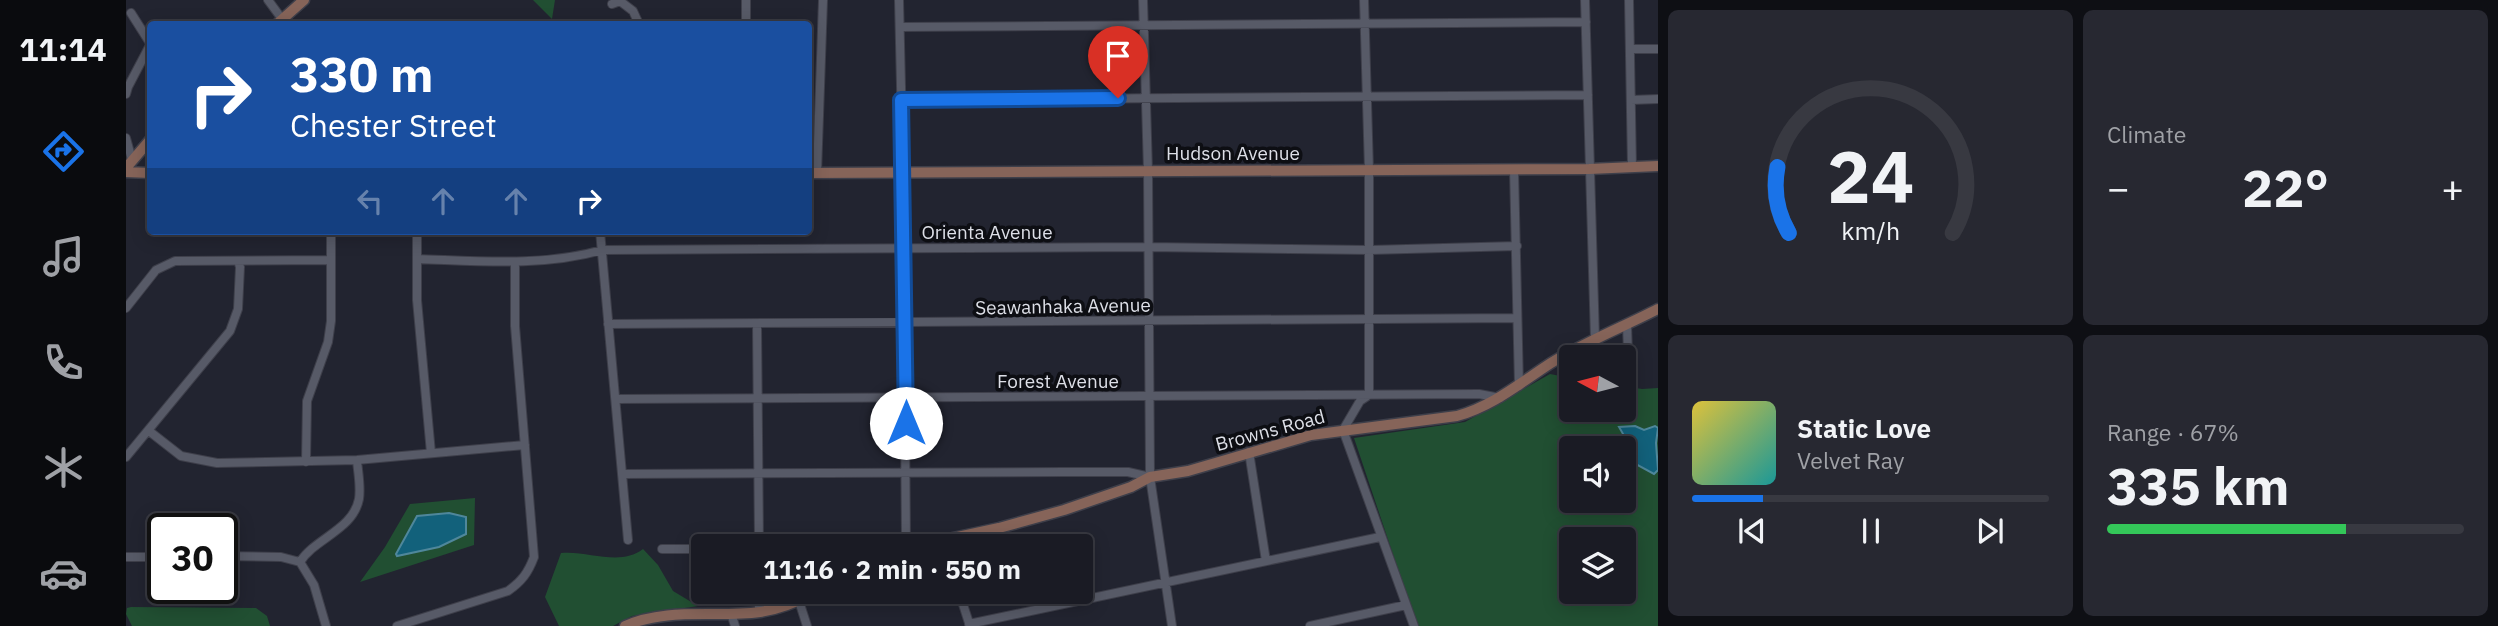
<!DOCTYPE html>
<html lang="en">
<head>
<meta charset="utf-8">
<style>
	:root { --surface:#1a1b24; --page:#272831; --text:#f1f3f6; --muted:#9fa1a6; --line:#383941; --accent:#1a73e8 }
	body { margin:0; font-family:"IBM Plex Sans",sans-serif; background:var(--page); color:var(--text); height:100vh; display:flex; flex-direction:column; font-size:26px; white-space:nowrap }
	* { box-sizing:border-box; margin:0 }
	p { font-size:23px; color:var(--muted) }
	.icon { flex:none; width:38px; height:38px; fill:none; stroke:currentColor; stroke-width:2; stroke-linecap:round; stroke-linejoin:round }
	.map { position:relative; flex:1; overflow:hidden }
	.sheet { display:flex; flex-direction:column; gap:10px; padding:10px; background:#0e0f14; width:840px }
	.sheet>* { flex:none }
	.hud { position:absolute; left:21px; top:21px; width:665px; height:214px; border-radius:7px; box-shadow:0 4px 18px #0003,0 0 0 2px var(--line); background:#1a4fa0; color:#fff; overflow:hidden }
	.needle { width:46px; rotate:277deg }
	.tools { position:absolute; left:1433px; top:345px; display:grid; gap:14px }
	.tools a { display:grid; place-items:center; width:77px; height:77px; border-radius:7px; background:var(--surface); box-shadow:0 4px 18px #0003,0 0 0 2px var(--line); font-size:35px }
	.speed { position:absolute; left:21px; top:513px; display:flex; gap:14px; font-size:35px; font-weight:700; text-align:center }
	.speed>* { display:grid; place-content:center; width:91px; height:91px; border-radius:50%; background:var(--surface); box-shadow:0 4px 18px #0003,0 0 0 2px var(--line); line-height:1 }
	.speed .limit { border:4px solid #111; border-radius:10px; background:#fff; color:#111 }
	.pin { position:absolute; display:grid; place-items:center; width:60px; height:60px; color:#fff; margin:-72px -30px; border-radius:50% 50% 50% 0; rotate:-45deg; box-shadow:0 0 7px #0007 }
	.pin .icon { rotate:45deg }
	.me { position:absolute; width:77px; margin:-38px; rotate:0deg; stroke-linejoin:round; filter:drop-shadow(0 0 5px #0008) }
	.turn { display:flex; align-items:center; gap:24px; height:147px; padding:0 28px; font-size:32px }
	.turn .icon { width:91px; height:91px; stroke-width:2.5 }
	.turn b { display:block; font-size:49px; line-height:60px }
	.lanes { display:flex; align-items:center; height:66px; padding:0 28px; background:#0003; justify-content:center; gap:35px; direction:ltr }
	.lanes .off { opacity:.35 }
	.big { font-size:52px; font-weight:800; line-height:1.1 }
	.sheet .tile { flex:1; display:flex; flex-direction:column; justify-content:center; gap:10px; min-width:0; padding:0 24px; border-radius:10px; background:var(--page) }
	.sheet .dial { align-items:center; gap:0 }
	.dial svg { height:182px; overflow:visible; fill:none; stroke:var(--line); stroke-width:7; stroke-linecap:round; text-anchor:middle }
	.dial text { fill:var(--text); stroke:none }
	.song { display:flex; align-items:center; gap:21px }
	.cover { width:84px; height:84px; border-radius:10px; background:linear-gradient(135deg,hsl(50 70% 55%),hsl(180 70% 35%)) }
	.played { height:7px; border-radius:4px; background:linear-gradient(90deg,var(--accent) 20%,var(--line) 20%) }
	.keys { display:flex; justify-content:space-around; direction:ltr }
	.heat { display:flex; justify-content:space-between; align-items:center; font-size:38px; direction:ltr }
	.charge { height:10px; border-radius:5px; background:linear-gradient(90deg,#34c759 67%,var(--line) 0) }
	.sheet .tiles { flex:1; display:grid; gap:10px; grid-template-columns:repeat(2,1fr) }
	.trip { position:absolute; left:565px; top:534px; width:402px; height:70px; border-radius:7px; background:var(--surface); box-shadow:0 4px 18px #0003,0 0 0 2px var(--line); font-weight:800; line-height:70px; text-align:center }
	main { display:flex; flex:1; min-height:0 }
	.tab-bar { display:flex; flex-direction:column; width:126px; justify-content:space-around; align-items:center; background:#0a0b0e; color:var(--muted) }
	.tab-bar .icon { width:49px; height:49px }
	.tab-bar .current { color:var(--accent) }
	.tab-bar b { font-size:32px; color:var(--text) }
	.map>svg:first-child { display:block }
	.green { fill:#214f32; fill-rule:evenodd }
	.water { fill:#12617b; stroke:#4f879b; stroke-width:2 }
	.lines { fill:none; stroke-linecap:round; stroke-linejoin:round }
	.street-casing { stroke:#3e3f4a; stroke-width:10 }
	.secondary-casing { stroke:#3e3f4a; stroke-width:13 }
	.street { stroke:#575a67; stroke-width:8 }
	.secondary { stroke:#866459; stroke-width:10 }
	.route-casing { stroke:#114b97; stroke-width:18 }
	.route { stroke:#1a73e8; stroke-width:12 }
	.labels { text-anchor:middle; dominant-baseline:central; stroke-width:7; stroke-linejoin:round; paint-order:stroke }
	.street-label { font-size:19px; fill:#dddfe7; stroke:#0d0e13 }
</style>
</head>
<body>
<main>
<nav class="tab-bar">
<b>11:14</b>
<svg class="icon current" aria-label="directions" viewBox="0 0 24 24"><path d="M12 3l9 9-9 9-9-9zM9 14v-3h6M13 9l2 2-2 2"/></svg>
<svg class="icon" aria-label="music" viewBox="0 0 24 24"><path d="M9 18V5l10-2v13"/><circle cx="6" cy="18" r="3"/><circle cx="16" cy="16" r="3"/></svg>
<svg class="icon" aria-label="phone" viewBox="0 0 24 24"><path d="M5 4h4l2 5-3 2q2 4 5 5l2-3 5 2v4C11 20 4 13 5 4z"/></svg>
<svg class="icon" aria-label="climate" viewBox="0 0 24 24"><path d="M12 3v18M4 7l16 10M4 17L20 7"/></svg>
<svg class="icon" aria-label="car" viewBox="0 0 24 24"><path d="M5 17H2v-5l4-1 3-4h7l3 4 3 1v5h-3M9 17h6M6 11h13"/><circle cx="7" cy="17" r="2"/><circle cx="17" cy="17" r="2"/></svg>
</nav>
<div class="map">
<svg width="1532" height="626" viewBox="0 0 1532 626">
	<rect width="100%" height="100%" fill="#222430"/>
	<path class="green" d="M407 0H429L426 19Z
		M1424 374 1445 378 1446 410H1498V386L1516 389 1532 388V626H1291L1228 438 1339 422ZM1446 448H1498V500H1446ZM1446 539H1498V592H1446Z
		M349 498 348 545 234 582 259 547 284 504ZM323 513 313 547 271 556 270 553 291 516Z
		M517 549 532 565 547 591 572 606 506 616 487 626H433L419 597 435 553C461 550 494 567 517 549Z
		M5 607 130 608 141 616 144 626H6L0 614 1 608Z"/>
	<path class="water" d="M1509 426 1518 430 1529 426 1532 428 1530 443 1532 470 1528 474 1504 461V446L1493 427Z
		M323 513 340 517V534L313 547 271 556 270 554 291 516Z"/>
	<g class="lines">
		<defs>
			<path id="street" d="M142 0 156 19
				M773 0 777 173 780 546
				M1017 0 1022 171 1024 477 1046 626
				M1238 0 1243 170V395L1234 401 1217 430 1288 626
				M1459 0 1469 339
				M1503 0 1506 168
				M486 4 494 1 507 11 513 24
				M5 13 24 43
				M620 24V0
				M774 27 1460 22
				M1504 49H1532
				M0 94 2 87 24 45
				M775 100 1462 95
				M1505 100 1532 99
				M0 138 6 160
				M1388 169 1393 386
				M691 173 697 0
				M291 231V300L305 453
				M474 231 502 540
				M291 259C353 261 416 267 476 250L1022 247 1244 250 1391 246
				M0 308 30 270 49 261 205 260
				M482 324 1391 318
				M631 324 633 546
				M1501 325 1502 353
				M490 399 1353 394 1374 398
				M23 431 55 456 91 463 231 460 399 445
				M1123 452 1140 561
				M0 457 104 331 112 309 114 267 112 261
				M180 462 181 401 202 342 205 321V231
				M497 474 939 472H1002L1024 477
				M536 549H578
				M96 556 155 557 174 562 188 585 200 626
				M0 557H37
				M174 562C189 538 227 530 233 499 235 486 232 473 231 460
				M633 592V612
				M833 592 844 626
				M673 601 681 626
				M605 613 609 626
				M843 624 1254 537
				M271 626 382 591C396 581 402 573 408 557L389 326V262
				M1184 626 1280 605"/>
			<path id="secondary" d="M151 24 178 0
				M0 168 24 140
				M0 172 24 173
				M682 173 1463 169 1532 166
				M790 546 873 528 938 510 1005 487 1024 477 1062 471 1185 435 1331 416C1367 406 1394 383 1425 363 1459 342 1497 327 1532 309
				M499 626C542 607 590 618 634 612 654 609 673 601 690 592"/>
		</defs>
		<use href="#street" class="street-casing"/>
		<use href="#secondary" class="secondary-casing"/>
		<use href="#street" class="street"/>
		<use href="#secondary" class="secondary"/>
	</g>
	<g class="lines">
		<defs>
			<path id="route" d="M780 423 775 100 992 98"/>
		</defs>
		<use href="#route" class="route-casing"/>
		<use href="#route" class="route"/>
	</g>
	<g class="labels">
		<g class="street-label">
			<text x="1107" y="153">Hudson Avenue</text>
			<text x="861" y="232">Orienta Avenue</text>
			<text transform="translate(937 306) rotate(-1)">Seawanhaka Avenue</text>
			<text x="932" y="381">Forest Avenue</text>
			<text transform="translate(1144 430) rotate(-15)">Browns Road</text>
		</g>
	</g>
</svg>
<div class="tools">
<a><svg class="needle" viewBox="-14 -14 28 28"><path d="M0-13l5 13h-10z" fill="#e53935"/><path d="M0 13l5-13h-10z" fill="#9fa1a6"/></svg></a>
<a><svg class="icon" aria-label="sound" viewBox="0 0 24 24"><path d="M4 9h4l5-4v14l-5-4H4zM17 9q2 3 0 6"/></svg></a>
<a><svg class="icon" aria-label="layers" viewBox="0 0 24 24"><path d="M12 4l9 5-9 5-9-5zM3 14l9 5 9-5"/></svg></a>
</div>
<div class="speed"><div class="limit">30</div></div>
<div class="pin" style="left:992px;top:98px;background:#d93025"><svg class="icon" aria-label="arrive" viewBox="0 0 24 24"><path d="M6 21V4h12l-3 4 3 4H6"/></svg></div>
<svg class="me" style="left:780px;top:423px" viewBox="-20 -20 40 40"><circle r="19" fill="#fff"/><path d="M0-13L10 11 0 6-10 11z" fill="#1a73e8"/></svg>
<div class="trip">11:16 · 2 min · 550 m</div>
<div class="hud">
<div class="turn"><svg class="icon" aria-label="right" viewBox="0 0 24 24"><path d="M7 20v-9h11M14 6l5 5-5 5"/></svg><div><b>330 m</b>Chester Street</div></div>
<div class="lanes"><svg class="icon off" aria-label="left" viewBox="0 0 24 24"><path d="M17 20v-9H6M10 6l-5 5 5 5"/></svg><svg class="icon off" aria-label="ahead" viewBox="0 0 24 24"><path d="M12 20V5M6 11l6-6 6 6"/></svg><svg class="icon off" aria-label="ahead" viewBox="0 0 24 24"><path d="M12 20V5M6 11l6-6 6 6"/></svg><svg class="icon" aria-label="right" viewBox="0 0 24 24"><path d="M7 20v-9h11M14 6l5 5-5 5"/></svg></div>
</div>
</div>
<section class="sheet">
<div class="tiles">
<div class="tile dial"><svg viewBox="0 0 100 80">
<path d="M14 69A42 42 0 1 1 86 69"/>
<path d="M14 69A42 42 0 0 1 9 40" stroke="#1a73e8"/>
<text x="50" y="56" font-size="32" font-weight="700">24</text>
<text x="50" y="72" font-size="11">km/h</text>
</svg></div>
<div class="tile"><p>Climate</p>
<div class="heat"><a>−</a><b class="big">22°</b><a>+</a></div>
</div>
<div class="tile">
<div class="song"><i class="cover"></i><div><b>Static Love</b><p>Velvet Ray</p></div></div>
<div class="played"></div>
<div class="keys"><svg class="icon" aria-label="previous" viewBox="0 0 24 24"><path d="M18 5L8 12l10 7zM5 5v14"/></svg><svg class="icon" aria-label="pause" viewBox="0 0 24 24"><path d="M8 5v14M16 5v14"/></svg><svg class="icon" aria-label="next" viewBox="0 0 24 24"><path d="M6 5l10 7-10 7zM19 5v14"/></svg></div>
</div>
<div class="tile"><p>Range · 67%</p><b class="big">335 km</b><div class="charge"></div></div>
</div>
</section>
</main>
</body>
</html>
